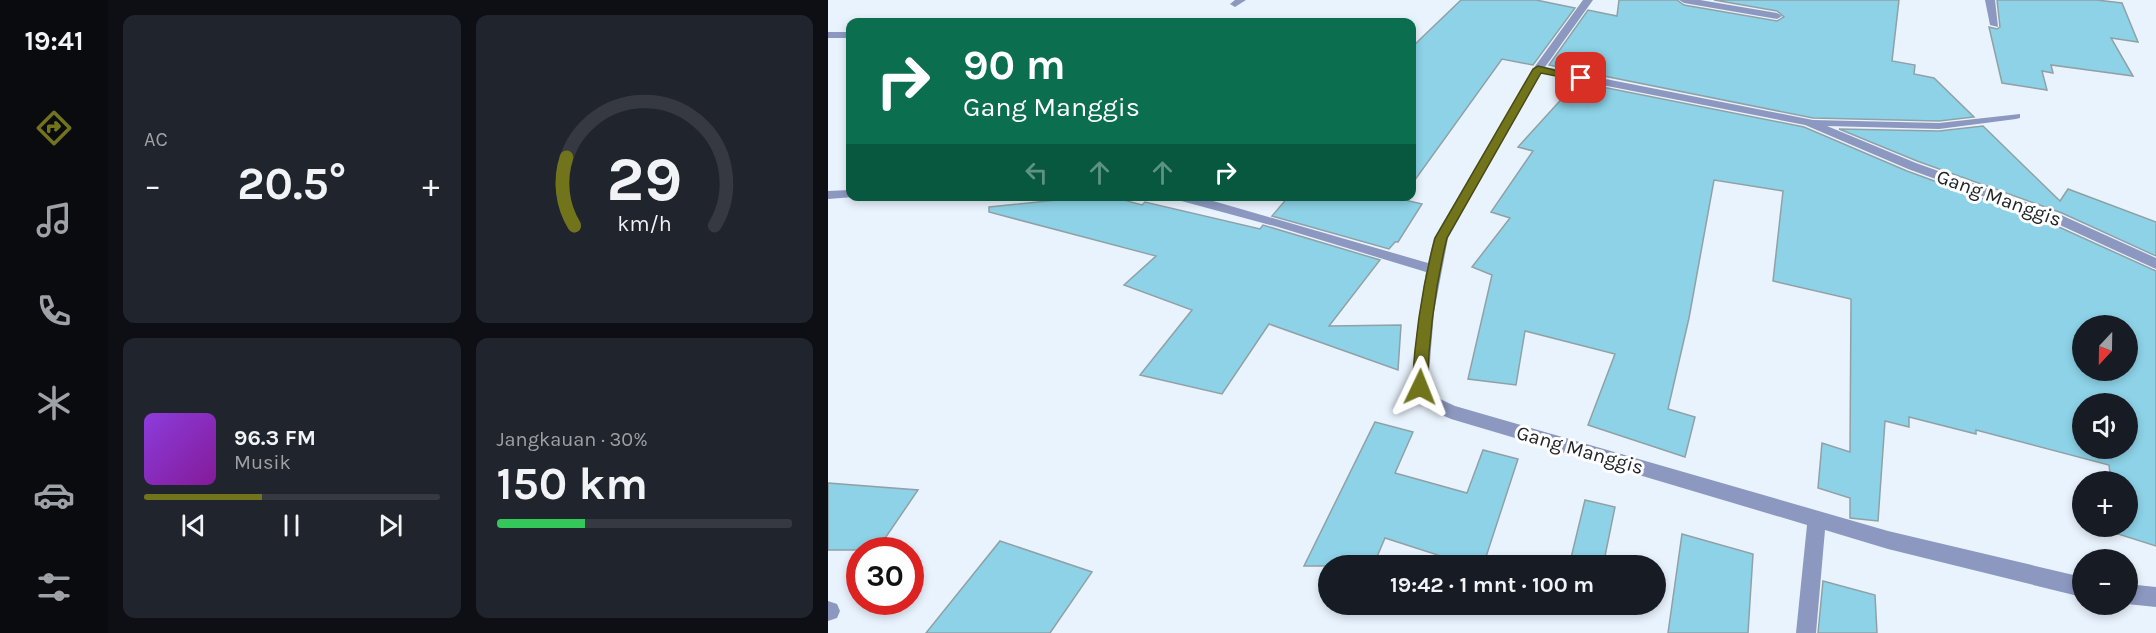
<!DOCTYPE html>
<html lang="id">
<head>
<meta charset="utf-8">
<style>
	:root { --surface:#171b24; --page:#20242c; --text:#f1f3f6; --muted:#9ea1a6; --line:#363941; --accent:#71741b }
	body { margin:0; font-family:Karla,sans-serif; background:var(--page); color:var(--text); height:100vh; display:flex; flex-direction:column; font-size:22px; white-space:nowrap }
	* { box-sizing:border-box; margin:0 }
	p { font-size:20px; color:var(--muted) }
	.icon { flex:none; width:33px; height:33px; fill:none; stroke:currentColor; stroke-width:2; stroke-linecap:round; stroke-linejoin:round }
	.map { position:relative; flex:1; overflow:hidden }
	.drawer { display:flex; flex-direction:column; gap:15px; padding:15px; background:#0d0f14; width:720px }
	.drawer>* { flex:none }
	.hud { position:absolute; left:18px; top:18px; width:570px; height:183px; border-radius:12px; box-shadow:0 3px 9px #0003; background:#0b6e4f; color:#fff; overflow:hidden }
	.needle { width:39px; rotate:202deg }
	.fabs { position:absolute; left:1244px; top:315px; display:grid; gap:12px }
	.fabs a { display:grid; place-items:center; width:66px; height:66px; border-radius:50%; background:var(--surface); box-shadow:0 3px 9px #0003; font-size:30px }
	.speed { position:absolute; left:18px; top:537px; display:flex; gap:12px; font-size:30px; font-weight:700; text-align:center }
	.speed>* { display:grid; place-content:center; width:78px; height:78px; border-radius:50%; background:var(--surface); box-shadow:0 3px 9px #0003; line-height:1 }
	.speed .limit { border:9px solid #d22; background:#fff; color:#111 }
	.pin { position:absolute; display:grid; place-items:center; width:51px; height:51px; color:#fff; margin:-26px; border-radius:12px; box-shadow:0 3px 9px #0006 }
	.me { position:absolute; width:66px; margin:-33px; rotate:2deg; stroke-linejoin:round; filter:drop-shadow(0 0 4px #0008) }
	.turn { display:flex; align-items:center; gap:21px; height:126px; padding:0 18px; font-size:27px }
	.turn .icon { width:78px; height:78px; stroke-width:2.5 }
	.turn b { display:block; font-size:42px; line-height:51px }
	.lanes { display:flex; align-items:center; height:57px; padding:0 18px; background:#0003; justify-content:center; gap:30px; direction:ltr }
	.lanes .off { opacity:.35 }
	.big { font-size:45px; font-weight:700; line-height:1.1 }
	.drawer .tile { flex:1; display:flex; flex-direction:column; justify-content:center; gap:9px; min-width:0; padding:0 21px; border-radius:12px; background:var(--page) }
	.drawer .dial { align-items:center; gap:0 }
	.dial svg { height:156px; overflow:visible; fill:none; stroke:var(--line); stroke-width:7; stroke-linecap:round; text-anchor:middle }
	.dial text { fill:var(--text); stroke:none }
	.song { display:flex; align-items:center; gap:18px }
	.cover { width:72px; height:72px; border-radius:9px; background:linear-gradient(135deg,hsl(270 70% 55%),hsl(290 70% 35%)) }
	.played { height:6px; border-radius:3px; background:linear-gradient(90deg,var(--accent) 40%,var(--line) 40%) }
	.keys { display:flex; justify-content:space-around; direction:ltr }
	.heat { display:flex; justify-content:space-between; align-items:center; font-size:33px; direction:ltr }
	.charge { height:9px; border-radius:4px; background:linear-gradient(90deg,#34c759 30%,var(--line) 0) }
	.drawer .tiles { flex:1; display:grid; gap:15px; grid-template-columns:repeat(2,1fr) }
	.trip { position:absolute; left:490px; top:555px; width:348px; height:60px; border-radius:30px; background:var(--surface); box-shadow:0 3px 9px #0003; font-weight:700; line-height:60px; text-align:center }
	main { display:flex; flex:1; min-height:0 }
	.tab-bar { display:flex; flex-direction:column; width:108px; justify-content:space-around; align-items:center; background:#090b0e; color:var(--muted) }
	.tab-bar .icon { width:42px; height:42px }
	.tab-bar .selected { color:var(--accent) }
	.tab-bar b { font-size:27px; color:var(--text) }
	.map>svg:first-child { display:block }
	.building { fill:#8dd2e7; stroke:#90a1a6; stroke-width:1.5; fill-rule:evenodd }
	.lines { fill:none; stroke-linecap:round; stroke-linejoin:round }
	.minor { fill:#8c98c0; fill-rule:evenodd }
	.route { fill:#71741b; stroke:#494b12; stroke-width:1.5 }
	.labels { text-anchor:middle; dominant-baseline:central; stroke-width:6; stroke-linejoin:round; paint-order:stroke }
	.street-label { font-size:20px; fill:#21262a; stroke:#fff }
</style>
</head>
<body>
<main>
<nav class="tab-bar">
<b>19:41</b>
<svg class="icon selected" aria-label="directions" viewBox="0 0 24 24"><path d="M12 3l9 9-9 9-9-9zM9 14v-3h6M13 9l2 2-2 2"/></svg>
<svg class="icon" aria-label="music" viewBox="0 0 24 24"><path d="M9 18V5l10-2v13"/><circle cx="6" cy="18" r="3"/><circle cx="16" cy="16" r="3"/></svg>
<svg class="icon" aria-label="phone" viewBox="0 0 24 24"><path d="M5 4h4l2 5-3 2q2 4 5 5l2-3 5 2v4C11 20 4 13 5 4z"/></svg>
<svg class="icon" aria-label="climate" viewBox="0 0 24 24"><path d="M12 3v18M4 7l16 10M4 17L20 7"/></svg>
<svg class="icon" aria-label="car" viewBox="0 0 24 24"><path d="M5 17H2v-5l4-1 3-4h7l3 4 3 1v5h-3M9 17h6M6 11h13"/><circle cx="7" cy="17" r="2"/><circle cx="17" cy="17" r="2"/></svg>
<svg class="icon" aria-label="filters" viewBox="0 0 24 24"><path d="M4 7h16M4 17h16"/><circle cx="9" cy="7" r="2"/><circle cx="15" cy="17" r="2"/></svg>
</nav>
<section class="drawer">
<div class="tiles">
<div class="tile"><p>AC</p>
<div class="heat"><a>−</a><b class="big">20.5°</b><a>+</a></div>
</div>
<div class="tile dial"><svg viewBox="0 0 100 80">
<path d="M14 69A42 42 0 1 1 86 69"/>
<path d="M14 69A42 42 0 0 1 10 34" stroke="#71741b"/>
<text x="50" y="56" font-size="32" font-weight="700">29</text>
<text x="50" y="72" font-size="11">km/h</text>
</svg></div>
<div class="tile">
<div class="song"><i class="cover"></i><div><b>96.3 FM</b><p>Musik</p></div></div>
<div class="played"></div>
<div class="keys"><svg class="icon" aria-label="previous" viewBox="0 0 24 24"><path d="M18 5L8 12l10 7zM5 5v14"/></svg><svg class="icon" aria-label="pause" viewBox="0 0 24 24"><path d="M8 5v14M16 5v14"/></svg><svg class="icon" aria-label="next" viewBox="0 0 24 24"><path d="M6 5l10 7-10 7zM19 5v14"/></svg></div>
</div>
<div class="tile"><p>Jangkauan · 30%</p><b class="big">150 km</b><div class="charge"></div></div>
</div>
</section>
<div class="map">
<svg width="1328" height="633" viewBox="0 0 1328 633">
	<rect width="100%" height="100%" fill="#e9f3fd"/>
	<path class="building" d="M633 0H708L747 8 705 65 674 59 584 184V47Z
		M791 0H849L856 5 949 21 956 17 949 11 886 0H1071L1064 61 1087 65 1086 74 1106 78 1146 117 1111 121 985 118 721 65 760 10 789 16Z
		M1169 0H1269L1294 3 1310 42 1283 38 1305 76 1223 65 1225 73 1214 71 1219 90 1174 83 1161 27 1169 29 1172 27Z
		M749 82 976 127 1079 171 1222 223 1328 271V546L1290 534 1289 526H1299V482H1283L1281 465 1148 430V434L1081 417V427L1057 421 1050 521 1022 518V498L990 488 994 443 1022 452 1023 299 945 281 955 191 886 180 861 318 840 409 867 417 857 457 760 425 787 354 697 331 688 385 640 379 664 275 644 267 682 218 663 212 705 151 690 147ZM1254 326H1299V370H1254ZM1254 404H1299V448H1254Z
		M1155 126 1232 201 1240 189 1328 222V256L1234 213 1089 161 1011 129 1111 131Z
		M268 196H281L314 205 317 202 432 229 435 225 552 260 501 326 573 325 570 370 441 324 394 394 312 375 364 310 296 285 328 256 161 212V207Z
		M461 196H560L594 204 570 242H567L561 249 444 216Z
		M547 422 585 432 567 473 639 493 655 450 690 459 655 566H618L619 558 557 538 545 566H476Z
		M0 483 90 490 49 550H0Z
		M757 500 787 507 775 566H741Z
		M854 534 925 554 920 633H840Z
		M172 541 264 572 222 633H98Z
		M995 581 1047 595 1049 633H990Z"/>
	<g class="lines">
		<path class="minor" d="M407 0H418L407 7 402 4Z
			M755 0H765L717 67 985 120 1111 123 1192 114V118L1188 119 1111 129 999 126 1088 163 1233 215 1328 258V269L1223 221 1080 169 977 125 713 73 620 238 606 312 600 385 612 399 627 406 1060 531 1254 577V597L1060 549 997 530 988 633H968L979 525 623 419 600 409 584 387 589 331 598 272 450 227 346 199 345 196H368L600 263 606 238 705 69Z
			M851 0H872L949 13 954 16 949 19 856 3Z
			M1157 0H1167L1170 27 1162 25Z
			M0 32H22V38H0Z
			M22 190V196L26 197 0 199V191Z
			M1299 584 1328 587V607L1299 604Z
			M0 601 9 604 12 611 9 618 0 621Z"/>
	</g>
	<path class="route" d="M710 66 758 78 753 81 713 73 619 238C607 287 601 337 599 387L597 391H586L584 387C587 337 594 287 607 238L705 69Z"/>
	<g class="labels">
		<g class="street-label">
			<text transform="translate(1171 198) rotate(20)">Gang Manggis</text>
			<text transform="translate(752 450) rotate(16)">Gang Manggis</text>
		</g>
	</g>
</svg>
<div class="fabs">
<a><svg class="needle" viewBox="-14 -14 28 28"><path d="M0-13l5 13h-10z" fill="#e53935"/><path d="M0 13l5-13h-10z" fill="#9ea1a6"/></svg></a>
<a><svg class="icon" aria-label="sound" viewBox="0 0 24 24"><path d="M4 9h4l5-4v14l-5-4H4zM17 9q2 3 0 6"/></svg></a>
<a>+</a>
<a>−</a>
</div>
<div class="speed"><div class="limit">30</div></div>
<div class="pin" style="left:753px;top:78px;background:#d93025"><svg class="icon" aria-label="arrive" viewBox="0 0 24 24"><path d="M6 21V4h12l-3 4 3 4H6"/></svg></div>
<svg class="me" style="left:592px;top:387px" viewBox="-20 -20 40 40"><path d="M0-17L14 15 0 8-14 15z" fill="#71741b" stroke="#fff" stroke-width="4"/></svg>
<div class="trip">19:42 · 1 mnt · 100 m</div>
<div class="hud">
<div class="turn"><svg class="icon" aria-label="right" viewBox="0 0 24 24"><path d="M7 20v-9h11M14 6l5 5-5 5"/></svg><div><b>90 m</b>Gang Manggis</div></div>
<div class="lanes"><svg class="icon off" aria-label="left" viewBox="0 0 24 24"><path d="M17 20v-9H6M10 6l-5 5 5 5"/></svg><svg class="icon off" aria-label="ahead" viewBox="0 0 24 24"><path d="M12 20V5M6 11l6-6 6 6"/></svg><svg class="icon off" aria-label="ahead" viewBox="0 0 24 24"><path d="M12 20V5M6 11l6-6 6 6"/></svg><svg class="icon" aria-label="right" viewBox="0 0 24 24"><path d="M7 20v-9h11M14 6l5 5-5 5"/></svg></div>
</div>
</div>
</main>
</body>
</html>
